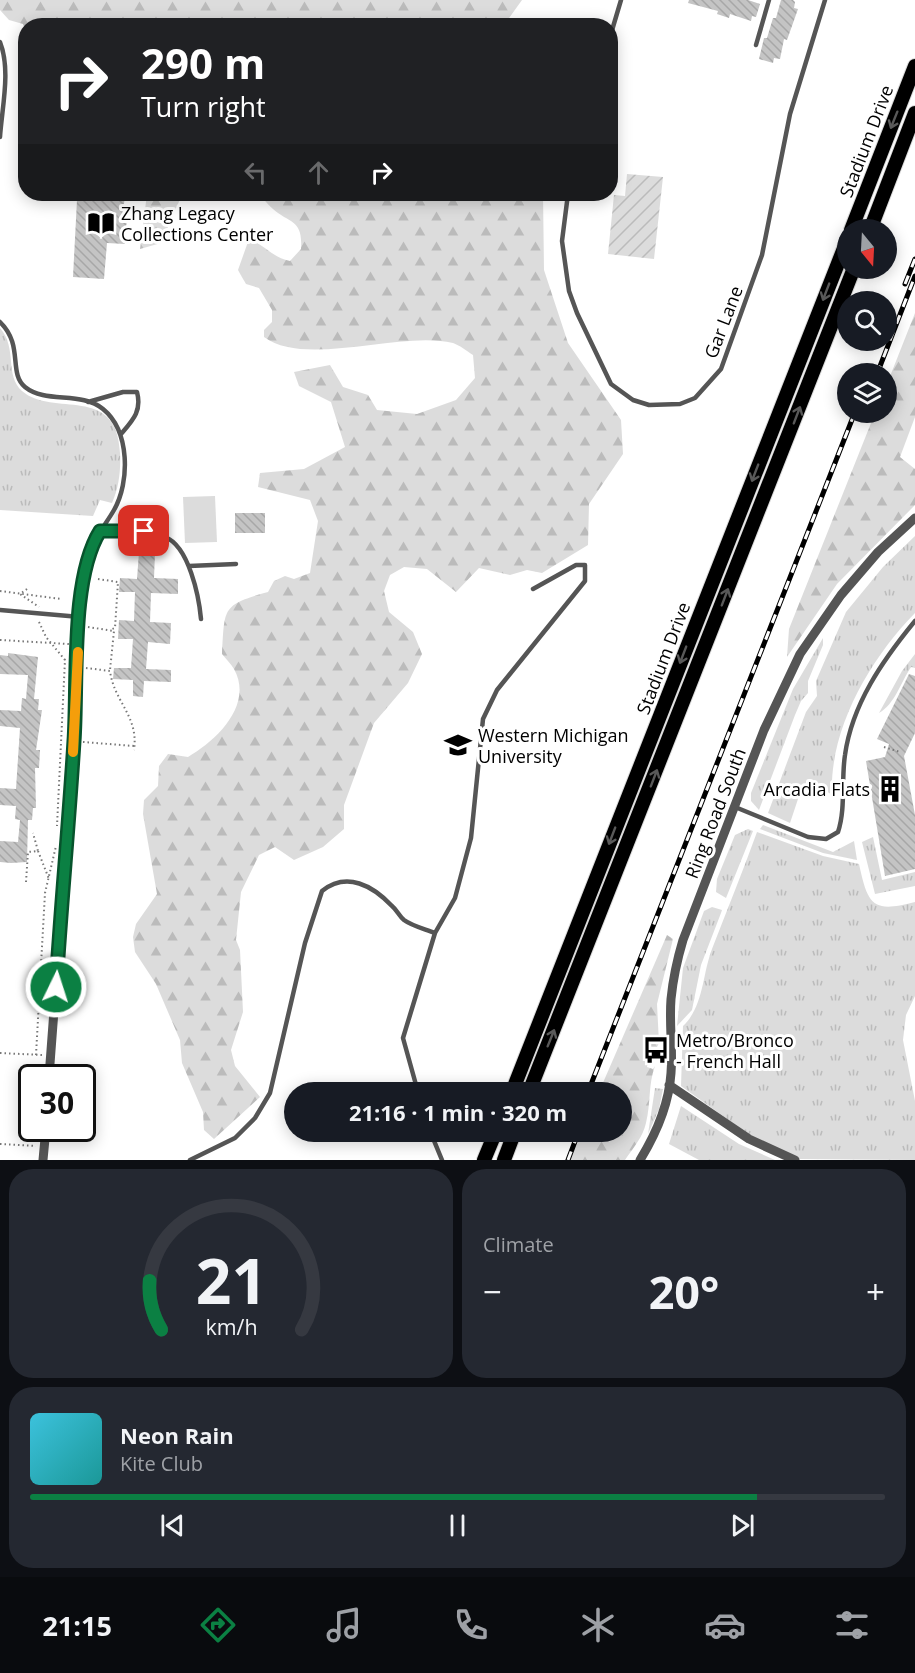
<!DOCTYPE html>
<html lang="en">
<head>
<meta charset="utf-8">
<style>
	:root { --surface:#171b24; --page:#242831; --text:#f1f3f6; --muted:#9ea1a6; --line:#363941; --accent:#0b8043 }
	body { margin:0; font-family:"Open Sans",sans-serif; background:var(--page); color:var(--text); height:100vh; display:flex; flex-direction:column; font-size:22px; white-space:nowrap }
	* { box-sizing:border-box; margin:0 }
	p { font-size:20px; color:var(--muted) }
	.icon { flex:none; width:33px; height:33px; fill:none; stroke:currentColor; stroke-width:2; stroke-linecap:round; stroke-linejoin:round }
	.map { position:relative; height:1160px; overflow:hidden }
	.side { display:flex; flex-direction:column; gap:9px; padding:9px; background:#0d0f14; flex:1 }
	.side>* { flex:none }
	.top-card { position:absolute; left:18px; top:18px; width:600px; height:183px; border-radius:24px; box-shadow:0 3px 15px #0003; background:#202124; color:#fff; overflow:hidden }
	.needle { width:39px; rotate:162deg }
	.buttons { position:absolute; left:837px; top:219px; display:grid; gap:12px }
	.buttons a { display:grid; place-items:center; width:60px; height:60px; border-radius:50%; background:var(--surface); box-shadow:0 3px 15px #0003; font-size:30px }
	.speed { position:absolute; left:18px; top:1064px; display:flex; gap:12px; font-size:30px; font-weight:700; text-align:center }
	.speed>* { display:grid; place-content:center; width:78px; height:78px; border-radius:50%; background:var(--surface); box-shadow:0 3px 15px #0003; line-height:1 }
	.speed .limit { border:3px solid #111; border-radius:9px; background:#fff; color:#111 }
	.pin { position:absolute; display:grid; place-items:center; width:51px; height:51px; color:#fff; margin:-26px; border-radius:12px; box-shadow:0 3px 9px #0006 }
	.me { position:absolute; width:66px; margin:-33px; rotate:4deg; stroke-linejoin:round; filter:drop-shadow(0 0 4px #0008) }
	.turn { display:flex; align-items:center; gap:21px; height:126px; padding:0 24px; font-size:27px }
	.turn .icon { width:78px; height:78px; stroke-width:2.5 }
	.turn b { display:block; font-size:42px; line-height:51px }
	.lanes { display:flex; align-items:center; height:57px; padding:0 24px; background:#0003; justify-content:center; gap:30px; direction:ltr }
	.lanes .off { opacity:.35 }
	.big { font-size:45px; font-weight:700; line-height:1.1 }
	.side .widget { flex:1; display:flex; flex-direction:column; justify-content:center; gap:9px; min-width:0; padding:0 21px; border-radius:24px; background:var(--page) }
	.side .dial { align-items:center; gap:0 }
	.dial svg { height:156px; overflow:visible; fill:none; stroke:var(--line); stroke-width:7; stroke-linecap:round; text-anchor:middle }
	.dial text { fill:var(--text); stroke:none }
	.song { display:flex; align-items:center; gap:18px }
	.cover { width:72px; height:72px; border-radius:9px; background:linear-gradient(135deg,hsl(190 70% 55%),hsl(180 70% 35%)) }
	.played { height:6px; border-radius:3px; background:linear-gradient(90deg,var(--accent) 85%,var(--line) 85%) }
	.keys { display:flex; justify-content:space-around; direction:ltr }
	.heat { display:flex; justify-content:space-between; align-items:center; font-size:33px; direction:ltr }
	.side .tiles { flex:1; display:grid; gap:9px; grid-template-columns:1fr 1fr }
	.widget:last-child { grid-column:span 2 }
	.trip { position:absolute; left:284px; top:1082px; width:348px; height:60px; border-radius:30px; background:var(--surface); box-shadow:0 3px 15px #0003; font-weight:700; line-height:60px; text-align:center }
	.tab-bar { display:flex; height:96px; justify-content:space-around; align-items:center; background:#090b0e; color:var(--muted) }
	.tab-bar .icon { width:42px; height:42px }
	.tab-bar .active { color:var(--accent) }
	.tab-bar b { font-size:27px; color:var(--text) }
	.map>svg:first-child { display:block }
	.grass { fill:url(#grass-tufts) }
	.forest { fill:url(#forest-firs) }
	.garden { fill:url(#garden-furrows) }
	.pitch { fill:#dcdcdc }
	.building { fill:url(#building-back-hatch) }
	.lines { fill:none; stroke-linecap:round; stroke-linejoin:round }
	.primary-casing { stroke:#dbdbdb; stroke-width:16 }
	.path { stroke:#777; stroke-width:2; stroke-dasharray:1.5 3; stroke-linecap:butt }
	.service { stroke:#555; stroke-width:4.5 }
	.minor { stroke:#555; stroke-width:9 }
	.primary { stroke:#000; stroke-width:14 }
	.rail-casing { stroke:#000; stroke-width:5 }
	.rail { stroke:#fff; stroke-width:3; stroke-dasharray:9; stroke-linecap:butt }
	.oneway { stroke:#595959 }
	.route-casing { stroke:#07532c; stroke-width:15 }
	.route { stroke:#0b8043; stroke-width:10 }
	.slow { stroke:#f59e0b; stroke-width:10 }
	.labels { text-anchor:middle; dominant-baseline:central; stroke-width:6; stroke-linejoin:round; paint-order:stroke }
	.street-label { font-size:18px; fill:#000; stroke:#fff }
	.poi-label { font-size:18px; fill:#000; stroke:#fff; text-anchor:start }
</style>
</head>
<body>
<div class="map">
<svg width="915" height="1160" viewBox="0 0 915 1160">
	<defs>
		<pattern id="grass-tufts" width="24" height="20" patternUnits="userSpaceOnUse" patternTransform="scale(1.5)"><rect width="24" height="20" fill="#dcdcdc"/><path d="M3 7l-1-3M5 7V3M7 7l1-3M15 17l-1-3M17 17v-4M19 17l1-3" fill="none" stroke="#bbb"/></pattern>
		<pattern id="forest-firs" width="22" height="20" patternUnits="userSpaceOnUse" patternTransform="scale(1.5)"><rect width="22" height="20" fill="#dcdcdc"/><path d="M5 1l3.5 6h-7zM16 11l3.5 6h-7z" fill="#bbb"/></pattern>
		<pattern id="garden-furrows" width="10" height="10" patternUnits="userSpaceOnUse" patternTransform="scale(1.5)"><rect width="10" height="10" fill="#dcdcdc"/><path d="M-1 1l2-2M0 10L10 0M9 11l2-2" fill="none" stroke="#bbb"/></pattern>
		<pattern id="building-back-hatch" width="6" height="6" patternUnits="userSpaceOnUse" patternTransform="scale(1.5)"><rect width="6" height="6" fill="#c4c4c4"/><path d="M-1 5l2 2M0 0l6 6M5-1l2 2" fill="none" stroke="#a7a7a7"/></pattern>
	</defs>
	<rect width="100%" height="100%" fill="#fff"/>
	<path class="grass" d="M0 328C18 349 4 375 22 391 53 418 117 383 120 453 121 469 119 488 112 503L100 500 93 516 0 510Z
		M915 536V613C870 659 829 729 832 795 822 788 815 783 802 787L790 823 768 813 806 712 817 696 816 681 846 612 883 567Z
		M823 638V645L808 681V693L801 701 795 715 759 810 751 801V793L793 689Z
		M915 654V668L911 667C901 682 895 704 879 713L902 671Z
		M763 825 833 852 854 841 857 860 823 853 760 829Z
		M748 829 753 831 726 898 716 892 717 879 735 835Z
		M757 832 823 856 859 864C868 906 873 913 915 902V996L906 1015 903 1040 915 1101V1160L799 1159 751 1136 681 1086 683 1026C704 1006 702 975 712 949 727 910 743 871 757 832Z
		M873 837 882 880 915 872V886L875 894 862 842Z
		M712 907 722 910 721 913 701 965 692 1010 677 1026 683 968 704 911Z
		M655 1088 663 1089 659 1109 648 1134Z
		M681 1106 739 1144 775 1160H699L669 1144Z"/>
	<path class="forest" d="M0 0H522L504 25 26 26 25 30 23 24 9 20 0 10Z
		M147 194H189L181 197 161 243 140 249Z
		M254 194H543L544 270 568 343 621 420 623 454 589 504 588 545 542 573 527 570 510 575 479 568 456 592 427 569 404 567 390 575 384 591 389 612 413 632 422 654 408 683 374 723 344 805V829L323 847 294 860 275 847 259 855 241 892 236 940 240 950 243 1012 231 1050 235 1066 260 1097 214 1139 204 1130 203 1112 182 1063 180 1040 156 984 135 952 133 937 136 924 157 894 143 814 144 800 158 786 159 766 168 754 188 757C216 741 254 705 234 669 231 664 226 659 222 654 225 608 221 605 268 592L274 581 285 576 294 579 310 573 318 521 310 500 258 487 260 473 304 469 345 447 331 402 299 386 294 372 330 365 343 387 368 395 377 410 417 414 456 400 475 378 473 355C467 351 459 345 453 343 401 330 306 368 264 337V330L272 322V310L259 288 246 284 238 270 249 239C265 245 273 258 290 261L301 249C303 219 290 224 273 209 266 203 263 196 254 194Z
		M915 313V417L900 457 915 469V505L837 584 787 657 789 629 875 413 886 412 887 384Z
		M667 935 673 939 657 1004 659 1043 657 1047H651L647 1067 653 1069 655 1066C648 1085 651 1103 646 1123 643 1137 633 1148 625 1160H570L583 1131H621V1092H599Z"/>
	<path class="garden" d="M627 174 663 177 654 259 608 254 614 195 625 196Z"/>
	<path class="pitch" d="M215 496 217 542 185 543 183 497Z"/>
	<path class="building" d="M689 0H748L760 4 756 17 752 16 751 21 730 14 729 18 717 14 718 11 688 3Z
		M781 0H793L795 2 794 8 798 9 787 40 784 39 780 59 774 58 773 63 759 59 764 38H767L773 18H776Z
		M84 194H125L124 204H128L125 244 107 243 104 279 73 277 77 200H84Z
		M235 513H265V533H235Z
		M139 552 155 553 154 578 178 579V594L151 593 150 622 171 623 170 644 148 642 146 669 171 670V682L144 681 143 697 133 696V680L113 679 114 668H131L133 639H118L119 620 134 621 135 592H119L120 578 137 579Z
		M8 653 38 657 34 699H39L38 710H42L36 750H40L39 768H35L36 808H33L32 820H28L27 862 11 863 0 862V841L18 842 20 820 15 819 16 806 0 805V788L16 789 20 728 0 726V710L21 711 22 698 26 699 28 675 0 674V655L8 656Z
		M909 674 915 676V733L904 756 915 815V869L885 876 866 761 885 757 889 744 877 739Z"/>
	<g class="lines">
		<defs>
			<path id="primary" d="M851 230 915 66
				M870 230 915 113
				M512 1092 848 238
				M529 1092 854 268
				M484 1160 496 1131
				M504 1160 515 1131"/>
		</defs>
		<use href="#primary" class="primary-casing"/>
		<path class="path" d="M98 579 118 582 115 628 112 629
			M27 589 20 594 39 607
			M0 591 61 599
			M39 622 46 637 65 660 57 826
			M88 627 114 631 110 670
			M0 640 69 644
			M86 668 110 671C114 702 139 716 134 750
			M83 742 134 746
			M884 747 900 752
			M38 851 49 879
			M26 882 28 852 38 851 33 833
			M0 1053 42 1055
			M36 1055 45 893 56 846
			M0 1144 36 1146"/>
		<path class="service" d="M610 37 621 0
			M0 42C11 70 2 107 0 137
			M756 45 769 0
			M568 194 562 241 569 291 577 313 611 384 633 400 649 405 680 404 695 398 721 369 762 255 790 114 825 0
			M0 322C24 345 8 373 25 387 46 404 81 391 103 409 130 431 130 482 114 510 106 524 96 535 91 550 82 571 81 594 80 617L0 610
			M88 402 123 392H137C142 411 133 420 121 434
			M100 531C122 531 144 529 165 537 189 546 199 597 201 619
			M189 566 236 564
			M735 807 808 837 826 839 838 832C846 808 841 780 845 755 852 704 883 660 915 621
			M418 1092 403 1038 435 933
			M430 1131 442 1160
			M190 1160 235 1138 255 1118 270 1093 305 943 322 891C347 871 373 886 392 906 397 910 399 916 404 920 412 926 425 929 435 933L455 898 471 838 483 719 497 690 585 581V565H576L533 589"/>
		<path class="minor" d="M49 1077 74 744 80 617
			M669 1085 749 1139 795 1160
			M43 1160 46 1128
			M640 1160C656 1134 669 1104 671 1073 673 1049 669 1024 671 999 673 979 677 960 683 940L764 730 800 654 841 595 878 552 915 518"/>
		<use href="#primary" class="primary"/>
		<defs>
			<path id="rail" d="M905 284 915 259
				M877 374 915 276
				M588 1092 855 412
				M568 1160 579 1131"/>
		</defs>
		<use href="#rail" class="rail-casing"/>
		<use href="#rail" class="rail"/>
	</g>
	<defs><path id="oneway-shaft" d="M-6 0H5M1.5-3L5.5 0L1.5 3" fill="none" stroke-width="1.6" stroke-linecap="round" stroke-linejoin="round" transform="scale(1.5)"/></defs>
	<g class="oneway">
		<use href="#oneway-shaft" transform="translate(894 120) rotate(112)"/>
		<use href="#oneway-shaft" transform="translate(826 292) rotate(111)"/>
		<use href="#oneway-shaft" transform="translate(797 415) rotate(-69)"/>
		<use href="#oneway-shaft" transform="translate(755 473) rotate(111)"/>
		<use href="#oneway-shaft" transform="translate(725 597) rotate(-69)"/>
		<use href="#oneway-shaft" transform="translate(683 655) rotate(111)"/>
		<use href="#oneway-shaft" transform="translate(654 778) rotate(-69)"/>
		<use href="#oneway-shaft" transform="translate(612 836) rotate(111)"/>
		<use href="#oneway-shaft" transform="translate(551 1038) rotate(-68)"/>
	</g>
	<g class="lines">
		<defs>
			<path id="route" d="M56 987C61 905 69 823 74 741 78 683 70 579 100 531H144"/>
		</defs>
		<use href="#route" class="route-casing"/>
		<use href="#route" class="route"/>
		<path class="slow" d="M73 752 78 652"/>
	</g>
	<defs>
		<symbol id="library-bare" viewBox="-9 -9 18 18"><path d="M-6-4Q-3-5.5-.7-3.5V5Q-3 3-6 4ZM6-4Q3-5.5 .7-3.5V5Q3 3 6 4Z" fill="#000" stroke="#fff" stroke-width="2.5" paint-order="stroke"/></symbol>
		<symbol id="university-bare" viewBox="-9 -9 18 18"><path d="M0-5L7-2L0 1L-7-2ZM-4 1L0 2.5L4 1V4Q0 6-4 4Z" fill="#000" stroke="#fff" stroke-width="2.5" paint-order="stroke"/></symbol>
		<symbol id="building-bare" viewBox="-9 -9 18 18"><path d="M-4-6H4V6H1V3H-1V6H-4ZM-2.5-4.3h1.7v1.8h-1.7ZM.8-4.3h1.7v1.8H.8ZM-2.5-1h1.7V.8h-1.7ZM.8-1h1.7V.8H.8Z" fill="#000" stroke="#fff" stroke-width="2.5" paint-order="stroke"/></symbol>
		<symbol id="bus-bare" viewBox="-9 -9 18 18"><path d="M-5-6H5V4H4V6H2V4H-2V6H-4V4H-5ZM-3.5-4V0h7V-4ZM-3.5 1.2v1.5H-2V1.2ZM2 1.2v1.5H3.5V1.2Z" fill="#000" stroke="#fff" stroke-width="2.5" paint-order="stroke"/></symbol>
	</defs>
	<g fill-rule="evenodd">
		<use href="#library-bare" x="82" y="204" width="38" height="38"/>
		<use href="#university-bare" x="439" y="726" width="38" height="38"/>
		<use href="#building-bare" x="871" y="770" width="38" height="38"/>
		<use href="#bus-bare" x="637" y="1031" width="38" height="38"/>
	</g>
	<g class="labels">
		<g class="street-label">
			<text transform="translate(866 141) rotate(-69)">Stadium Drive</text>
			<text transform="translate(723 322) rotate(-69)">Gar Lane</text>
			<text transform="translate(663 658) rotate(-69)">Stadium Drive</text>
			<text transform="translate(715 813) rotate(-69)">Ring Road South</text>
		</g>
		<g class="poi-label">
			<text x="121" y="213">Zhang Legacy<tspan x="121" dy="21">Collections Center</tspan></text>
			<text x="478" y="735">Western Michigan<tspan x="478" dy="21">University</tspan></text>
			<text x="870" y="789" text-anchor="end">Arcadia Flats</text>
			<text x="676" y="1040">Metro/Bronco<tspan x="676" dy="21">- French Hall</tspan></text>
		</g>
	</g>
</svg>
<div class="buttons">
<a><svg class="needle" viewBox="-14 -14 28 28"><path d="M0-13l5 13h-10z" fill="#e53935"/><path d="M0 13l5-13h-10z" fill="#9ea1a6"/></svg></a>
<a><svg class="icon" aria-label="search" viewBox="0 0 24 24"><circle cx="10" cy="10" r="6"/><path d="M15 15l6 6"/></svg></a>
<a><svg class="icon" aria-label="layers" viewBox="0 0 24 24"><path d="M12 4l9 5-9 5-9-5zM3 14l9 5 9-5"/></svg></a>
</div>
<div class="speed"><div class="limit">30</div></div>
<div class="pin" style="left:144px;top:531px;background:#d93025"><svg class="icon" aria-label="arrive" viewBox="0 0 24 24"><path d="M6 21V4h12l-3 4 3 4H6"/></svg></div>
<svg class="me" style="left:56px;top:987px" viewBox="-20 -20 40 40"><circle r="17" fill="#0b8043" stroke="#fff" stroke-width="3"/><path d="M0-11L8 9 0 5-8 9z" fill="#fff"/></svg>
<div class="trip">21:16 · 1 min · 320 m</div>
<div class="top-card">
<div class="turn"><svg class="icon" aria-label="right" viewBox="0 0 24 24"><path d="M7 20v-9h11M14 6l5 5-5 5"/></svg><div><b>290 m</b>Turn right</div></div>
<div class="lanes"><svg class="icon off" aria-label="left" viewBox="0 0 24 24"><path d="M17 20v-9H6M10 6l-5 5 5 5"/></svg><svg class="icon off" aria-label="ahead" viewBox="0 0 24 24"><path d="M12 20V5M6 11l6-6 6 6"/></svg><svg class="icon" aria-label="right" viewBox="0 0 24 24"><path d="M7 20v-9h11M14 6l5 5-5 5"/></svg></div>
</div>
</div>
<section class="side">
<div class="tiles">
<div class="widget dial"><svg viewBox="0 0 100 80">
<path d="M14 69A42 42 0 1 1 86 69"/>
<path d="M14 69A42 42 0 0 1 8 44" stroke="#0b8043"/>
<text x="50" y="56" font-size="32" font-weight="700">21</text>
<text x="50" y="72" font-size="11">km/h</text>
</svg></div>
<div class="widget"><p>Climate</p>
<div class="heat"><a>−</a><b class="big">20°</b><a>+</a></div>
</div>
<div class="widget">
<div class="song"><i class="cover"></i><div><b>Neon Rain</b><p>Kite Club</p></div></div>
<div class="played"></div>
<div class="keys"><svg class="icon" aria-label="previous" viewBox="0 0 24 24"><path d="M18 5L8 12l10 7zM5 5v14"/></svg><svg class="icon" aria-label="pause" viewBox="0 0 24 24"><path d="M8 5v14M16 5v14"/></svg><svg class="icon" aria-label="next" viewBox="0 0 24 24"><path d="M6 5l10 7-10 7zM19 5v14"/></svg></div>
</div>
</div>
</section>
<nav class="tab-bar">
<b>21:15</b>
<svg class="icon active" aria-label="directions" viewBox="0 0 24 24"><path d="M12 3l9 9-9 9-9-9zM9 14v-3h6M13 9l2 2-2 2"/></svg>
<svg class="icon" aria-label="music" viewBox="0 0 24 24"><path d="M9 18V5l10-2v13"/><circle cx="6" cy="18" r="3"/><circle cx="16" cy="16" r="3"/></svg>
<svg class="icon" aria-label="phone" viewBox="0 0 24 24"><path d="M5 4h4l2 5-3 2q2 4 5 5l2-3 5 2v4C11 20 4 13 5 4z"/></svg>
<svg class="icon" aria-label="climate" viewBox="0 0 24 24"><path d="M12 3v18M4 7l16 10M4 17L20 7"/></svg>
<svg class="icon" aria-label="car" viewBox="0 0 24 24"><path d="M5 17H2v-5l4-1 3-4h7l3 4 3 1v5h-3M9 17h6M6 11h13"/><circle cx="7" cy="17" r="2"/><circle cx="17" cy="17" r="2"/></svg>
<svg class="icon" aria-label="filters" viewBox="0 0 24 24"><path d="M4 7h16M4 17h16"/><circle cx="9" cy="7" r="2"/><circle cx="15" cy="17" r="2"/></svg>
</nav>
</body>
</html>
